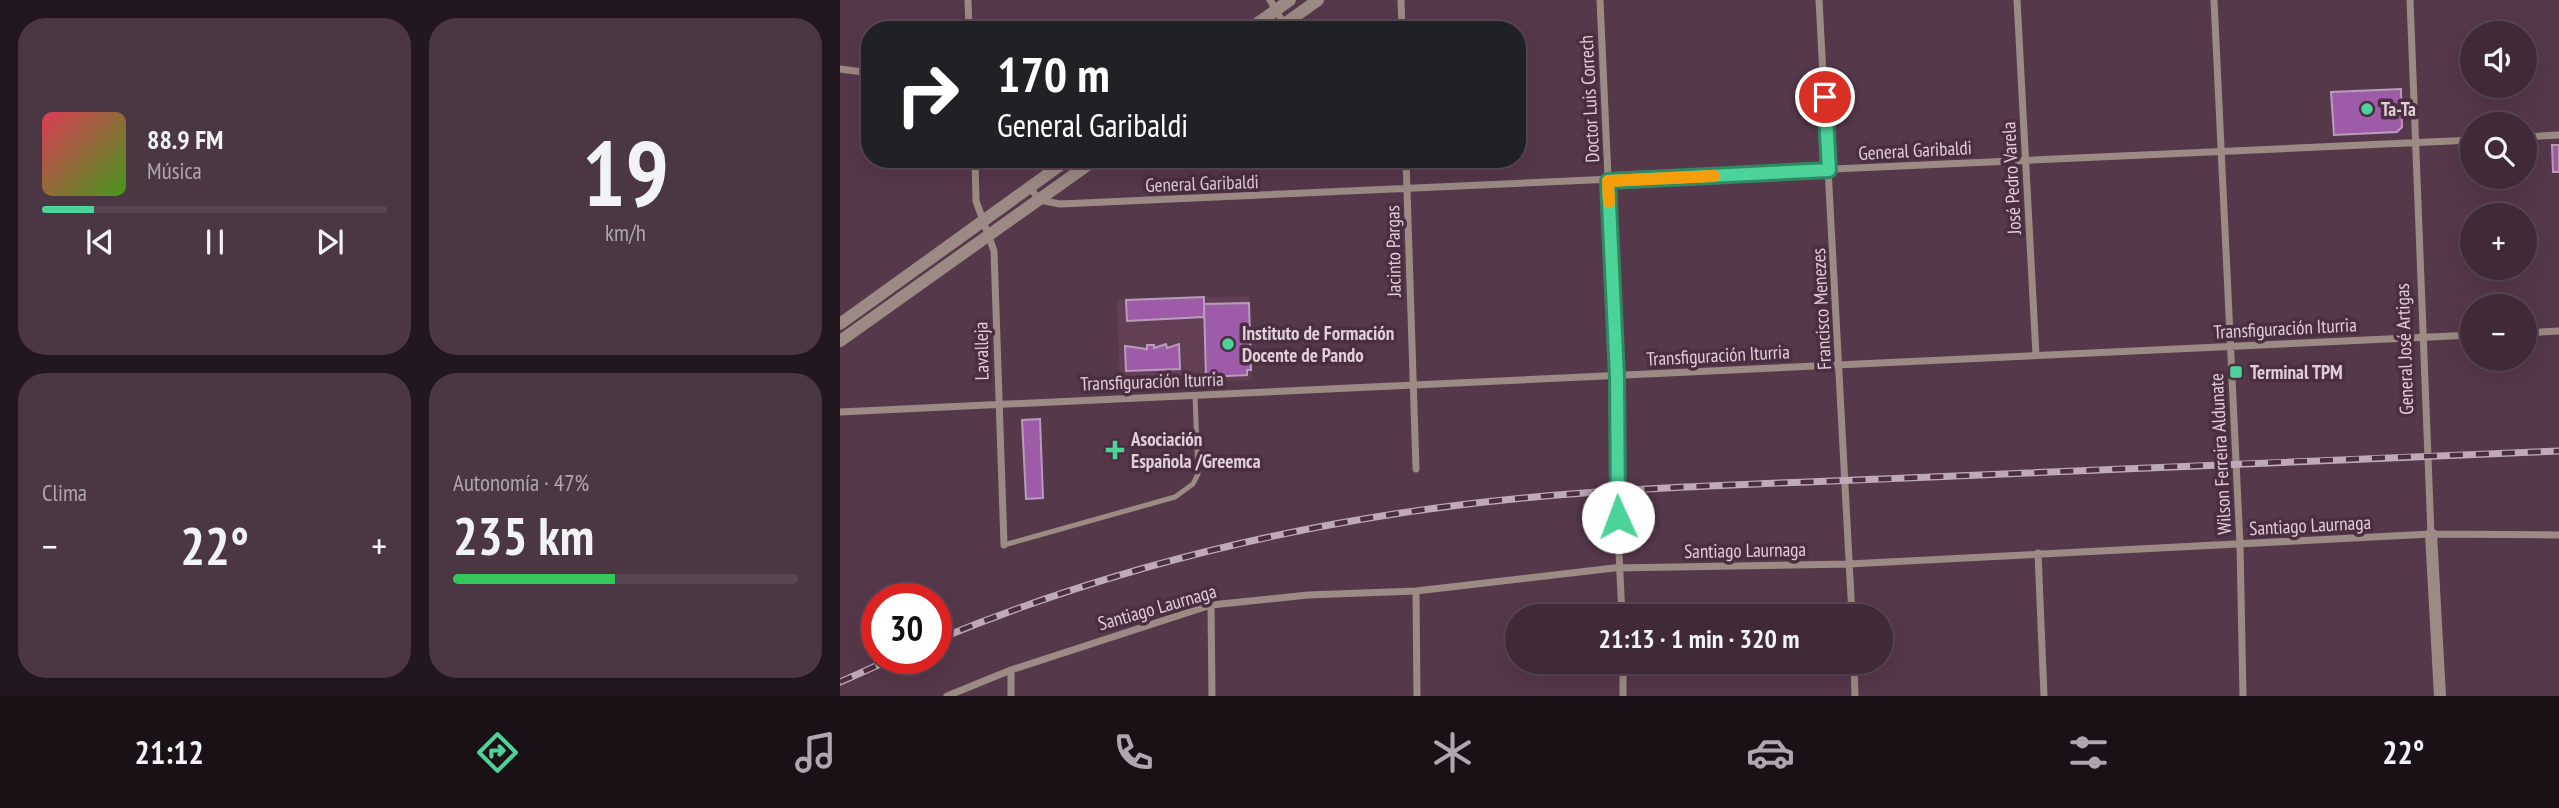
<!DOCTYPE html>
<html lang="es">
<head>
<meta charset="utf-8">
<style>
	:root { --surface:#402a38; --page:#4b3643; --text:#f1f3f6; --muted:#aea7ae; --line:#594653; --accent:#4cd39a }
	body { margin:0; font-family:"PT Sans Narrow",sans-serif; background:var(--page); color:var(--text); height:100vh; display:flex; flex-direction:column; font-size:26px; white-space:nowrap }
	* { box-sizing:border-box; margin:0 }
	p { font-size:23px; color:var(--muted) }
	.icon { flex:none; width:38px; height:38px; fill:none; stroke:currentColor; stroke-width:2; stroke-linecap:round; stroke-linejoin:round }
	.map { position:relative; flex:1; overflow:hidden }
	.panel { display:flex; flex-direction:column; gap:18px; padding:18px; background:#23171f; width:840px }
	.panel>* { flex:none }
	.hud { position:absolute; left:21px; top:21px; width:665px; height:147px; border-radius:28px; box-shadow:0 7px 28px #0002,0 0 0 2px var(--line); background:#202124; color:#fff; overflow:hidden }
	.fabs { position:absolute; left:1620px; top:21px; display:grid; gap:14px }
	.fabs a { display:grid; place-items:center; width:77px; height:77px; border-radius:50%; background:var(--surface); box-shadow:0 7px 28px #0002,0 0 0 2px var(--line); font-size:35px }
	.speed { position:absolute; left:21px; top:583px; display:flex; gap:14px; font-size:35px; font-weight:700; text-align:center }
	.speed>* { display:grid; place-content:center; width:91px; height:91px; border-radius:50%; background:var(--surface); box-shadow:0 7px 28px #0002,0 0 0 2px var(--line); line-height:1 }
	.speed .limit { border:10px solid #d22; background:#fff; color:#111 }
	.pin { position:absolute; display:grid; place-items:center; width:60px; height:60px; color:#fff; margin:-30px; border:4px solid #fff; border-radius:50%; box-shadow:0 2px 7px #0007 }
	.me { position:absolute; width:77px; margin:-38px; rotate:358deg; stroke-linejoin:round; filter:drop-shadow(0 0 5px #0008) }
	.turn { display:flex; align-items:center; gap:24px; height:147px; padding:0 21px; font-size:32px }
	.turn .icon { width:91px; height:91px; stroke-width:2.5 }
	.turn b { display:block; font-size:49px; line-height:60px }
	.big { font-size:52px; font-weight:800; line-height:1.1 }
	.panel .tile { flex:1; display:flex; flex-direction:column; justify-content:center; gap:10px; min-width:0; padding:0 24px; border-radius:28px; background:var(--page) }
	.panel .dial { align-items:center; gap:0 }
	.dial b { font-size:91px; line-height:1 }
	.song { display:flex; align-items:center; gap:21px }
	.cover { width:84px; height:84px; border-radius:10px; background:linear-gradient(135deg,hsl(350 70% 55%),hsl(100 70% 35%)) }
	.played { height:7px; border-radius:4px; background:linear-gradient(90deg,var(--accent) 15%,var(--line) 15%) }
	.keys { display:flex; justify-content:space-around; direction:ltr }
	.heat { display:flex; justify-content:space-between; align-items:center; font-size:38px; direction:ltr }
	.charge { height:10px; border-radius:5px; background:linear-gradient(90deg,#34c759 47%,var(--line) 0) }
	.panel .tiles { flex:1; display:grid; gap:18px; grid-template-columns:repeat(2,1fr) }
	.trip { position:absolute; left:665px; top:604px; width:388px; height:70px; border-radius:35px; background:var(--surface); box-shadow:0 7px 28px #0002,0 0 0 2px var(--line); font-weight:800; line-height:70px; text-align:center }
	.tab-bar { display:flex; height:112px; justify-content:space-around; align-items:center; background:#1a1116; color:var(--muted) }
	.tab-bar .icon { width:49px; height:49px }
	.tab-bar .active { color:var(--accent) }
	.tab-bar b { font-size:32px; color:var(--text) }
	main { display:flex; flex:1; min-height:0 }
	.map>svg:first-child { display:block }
	.built { fill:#633f56 }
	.building { fill:#9d5ba8; stroke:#b69dba; stroke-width:2 }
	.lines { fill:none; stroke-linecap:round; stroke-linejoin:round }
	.service { stroke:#9c8b85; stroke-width:5 }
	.minor { stroke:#9c8b85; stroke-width:7 }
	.tertiary { stroke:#9c8b85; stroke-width:12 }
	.rail-casing { stroke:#bfaab7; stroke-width:7 }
	.rail { stroke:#4b2e40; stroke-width:4.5; stroke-dasharray:13; stroke-linecap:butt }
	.route-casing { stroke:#318964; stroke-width:18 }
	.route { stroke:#4cd39a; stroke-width:12 }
	.slow { stroke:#f59e0b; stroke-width:12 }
	.poi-dot { fill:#4cd39a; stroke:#4b2e40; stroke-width:2.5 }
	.labels { text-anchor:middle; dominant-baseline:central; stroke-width:7; stroke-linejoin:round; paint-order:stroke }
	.street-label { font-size:19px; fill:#e0ced9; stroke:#4b2e40 }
	.poi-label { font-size:19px; font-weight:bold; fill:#e0ced9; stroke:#4b2e40; text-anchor:start }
</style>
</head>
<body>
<main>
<section class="panel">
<div class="tiles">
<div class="tile">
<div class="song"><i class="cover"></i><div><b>88.9 FM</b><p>Música</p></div></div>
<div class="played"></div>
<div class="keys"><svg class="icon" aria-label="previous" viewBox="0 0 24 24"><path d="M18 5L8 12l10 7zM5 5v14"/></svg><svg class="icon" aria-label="pause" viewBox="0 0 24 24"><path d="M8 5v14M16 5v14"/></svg><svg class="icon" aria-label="next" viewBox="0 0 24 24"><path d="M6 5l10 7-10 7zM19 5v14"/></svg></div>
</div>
<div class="tile dial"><b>19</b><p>km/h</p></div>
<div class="tile"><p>Clima</p>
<div class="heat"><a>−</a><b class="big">22°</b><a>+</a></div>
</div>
<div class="tile"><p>Autonomía · 47%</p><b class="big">235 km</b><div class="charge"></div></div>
</div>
</section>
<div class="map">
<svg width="1719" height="696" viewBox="0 0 1719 696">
	<rect width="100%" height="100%" fill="#56384b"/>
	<path class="built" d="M409 296 412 380 280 385 277 300Z"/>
	<path class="building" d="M1561 89 1562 127 1557 132 1494 135 1491 92Z
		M1712 145H1719V172H1713Z
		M364 297V317L287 321 286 300Z
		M409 303 411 370H407V375L366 377 364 304Z
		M326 344 327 348 339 344 340 369 286 371 285 346 307 349V345H314V348Z
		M200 419 203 498 186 499 182 420Z"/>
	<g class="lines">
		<path class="service" d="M164 545 335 497 353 484 358 474 355 395"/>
		<path class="minor" d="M128 0 129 30
			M430 0 444 24
			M561 0 562 30
			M760 0 777 377 776 491 782 616
			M979 0 1012 616
			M1177 0 1196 355
			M1374 0 1400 545 1403 696
			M1570 0 1591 534
			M0 69 30 73
			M1685 137 1719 135
			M135 159 136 201 154 251 164 545
			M566 159 576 469
			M190 187 199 200 220 204 1633 140
			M1685 333 1719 331
			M0 412 1633 335
			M1198 553 1204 696
			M576 591 577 696
			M371 605 372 696
			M783 662V696
			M1014 662 1015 696
			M107 696 171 670 371 605 468 595 576 591 774 568 1009 564 1591 534 1719 535
			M171 696V670"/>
		<path class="tertiary" d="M408 30 450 0
			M436 30 478 0
			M0 324 229 159
			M0 341 256 159
			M1591 534 1600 696"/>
		<defs>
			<path id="rail" d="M96 640C290 560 496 514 705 496 825 486 947 483 1067 478 1285 469 1502 459 1719 451
				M0 682 54 658"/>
		</defs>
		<use href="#rail" class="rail-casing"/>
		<use href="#rail" class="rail"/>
	</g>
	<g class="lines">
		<defs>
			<path id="route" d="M778 517 777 377 768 181 989 170 985 97"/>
		</defs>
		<use href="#route" class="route-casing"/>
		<use href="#route" class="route"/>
		<path class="slow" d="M769 202 768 181 874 176"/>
	</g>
	<g class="poi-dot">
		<circle cx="1527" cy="109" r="7"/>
		<circle cx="388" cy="344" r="7"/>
		<rect x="1389" y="365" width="14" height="14" rx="3.5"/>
		<path d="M271.5 439.5h7v7h7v7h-7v7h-7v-7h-7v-7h7z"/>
	</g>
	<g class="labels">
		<g class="street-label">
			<text transform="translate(749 99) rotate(-93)">Doctor Luis Correch</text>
			<text transform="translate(1075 150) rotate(-3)">General Garibaldi</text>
			<text transform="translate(1171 178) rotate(-93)">José Pedro Varela</text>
			<text transform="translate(362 183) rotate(-2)">General Garibaldi</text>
			<text transform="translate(553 251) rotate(-91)">Jacinto Pargas</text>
			<text transform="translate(981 309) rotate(-93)">Francisco Menezes</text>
			<text transform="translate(1445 328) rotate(-3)">Transfiguración Iturria</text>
			<text transform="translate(1564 349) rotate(-92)">General José Artigas</text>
			<text transform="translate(141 351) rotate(-91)">Lavalleja</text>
			<text transform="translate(878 355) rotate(-3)">Transfiguración Iturria</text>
			<text transform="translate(312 381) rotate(-2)">Transfiguración Iturria</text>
			<text transform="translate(1380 454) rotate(-93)">Wilson Ferreira Aldunate</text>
			<text transform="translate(1470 525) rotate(-3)">Santiago Laurnaga</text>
			<text transform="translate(905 550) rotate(-1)">Santiago Laurnaga</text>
			<text transform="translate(317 607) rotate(-16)">Santiago Laurnaga</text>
		</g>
		<g class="poi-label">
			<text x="1541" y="109">Ta-Ta</text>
			<text x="402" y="333">Instituto de Formación<tspan x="402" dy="22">Docente de Pando</tspan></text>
			<text x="1410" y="372">Terminal TPM</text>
			<text x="291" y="439">Asociación<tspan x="291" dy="22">Española /Greemca</tspan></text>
		</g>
	</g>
</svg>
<div class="fabs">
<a><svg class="icon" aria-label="sound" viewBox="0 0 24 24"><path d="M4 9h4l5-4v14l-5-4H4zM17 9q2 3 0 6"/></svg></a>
<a><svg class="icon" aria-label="search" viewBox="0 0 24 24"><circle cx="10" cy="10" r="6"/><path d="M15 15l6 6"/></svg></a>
<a>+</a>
<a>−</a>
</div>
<div class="speed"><div class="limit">30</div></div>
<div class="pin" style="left:985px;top:97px;background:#d93025"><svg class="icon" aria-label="arrive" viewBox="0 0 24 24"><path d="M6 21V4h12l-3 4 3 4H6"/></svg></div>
<svg class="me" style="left:778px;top:517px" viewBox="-20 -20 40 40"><circle r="19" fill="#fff"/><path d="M0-13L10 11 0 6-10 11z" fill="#4cd39a"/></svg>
<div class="trip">21:13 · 1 min · 320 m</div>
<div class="hud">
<div class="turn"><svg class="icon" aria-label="right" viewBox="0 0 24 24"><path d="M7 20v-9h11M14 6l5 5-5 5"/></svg><div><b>170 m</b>General Garibaldi</div></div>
</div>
</div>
</main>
<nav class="tab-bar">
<b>21:12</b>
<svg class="icon active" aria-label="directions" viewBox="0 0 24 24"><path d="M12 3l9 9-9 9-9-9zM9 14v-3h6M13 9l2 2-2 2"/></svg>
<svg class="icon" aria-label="music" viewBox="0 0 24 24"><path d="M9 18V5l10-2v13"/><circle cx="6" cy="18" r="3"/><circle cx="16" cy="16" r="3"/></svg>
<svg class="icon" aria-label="phone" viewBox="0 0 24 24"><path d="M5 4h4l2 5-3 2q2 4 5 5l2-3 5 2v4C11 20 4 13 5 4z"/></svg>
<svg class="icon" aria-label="climate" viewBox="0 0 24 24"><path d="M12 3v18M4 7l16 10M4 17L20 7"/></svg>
<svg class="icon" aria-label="car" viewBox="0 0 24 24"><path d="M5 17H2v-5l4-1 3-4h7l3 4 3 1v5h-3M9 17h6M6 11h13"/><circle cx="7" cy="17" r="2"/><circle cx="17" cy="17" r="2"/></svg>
<svg class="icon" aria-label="filters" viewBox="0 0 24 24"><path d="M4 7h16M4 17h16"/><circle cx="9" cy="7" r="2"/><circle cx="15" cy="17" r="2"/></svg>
<b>22°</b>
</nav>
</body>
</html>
